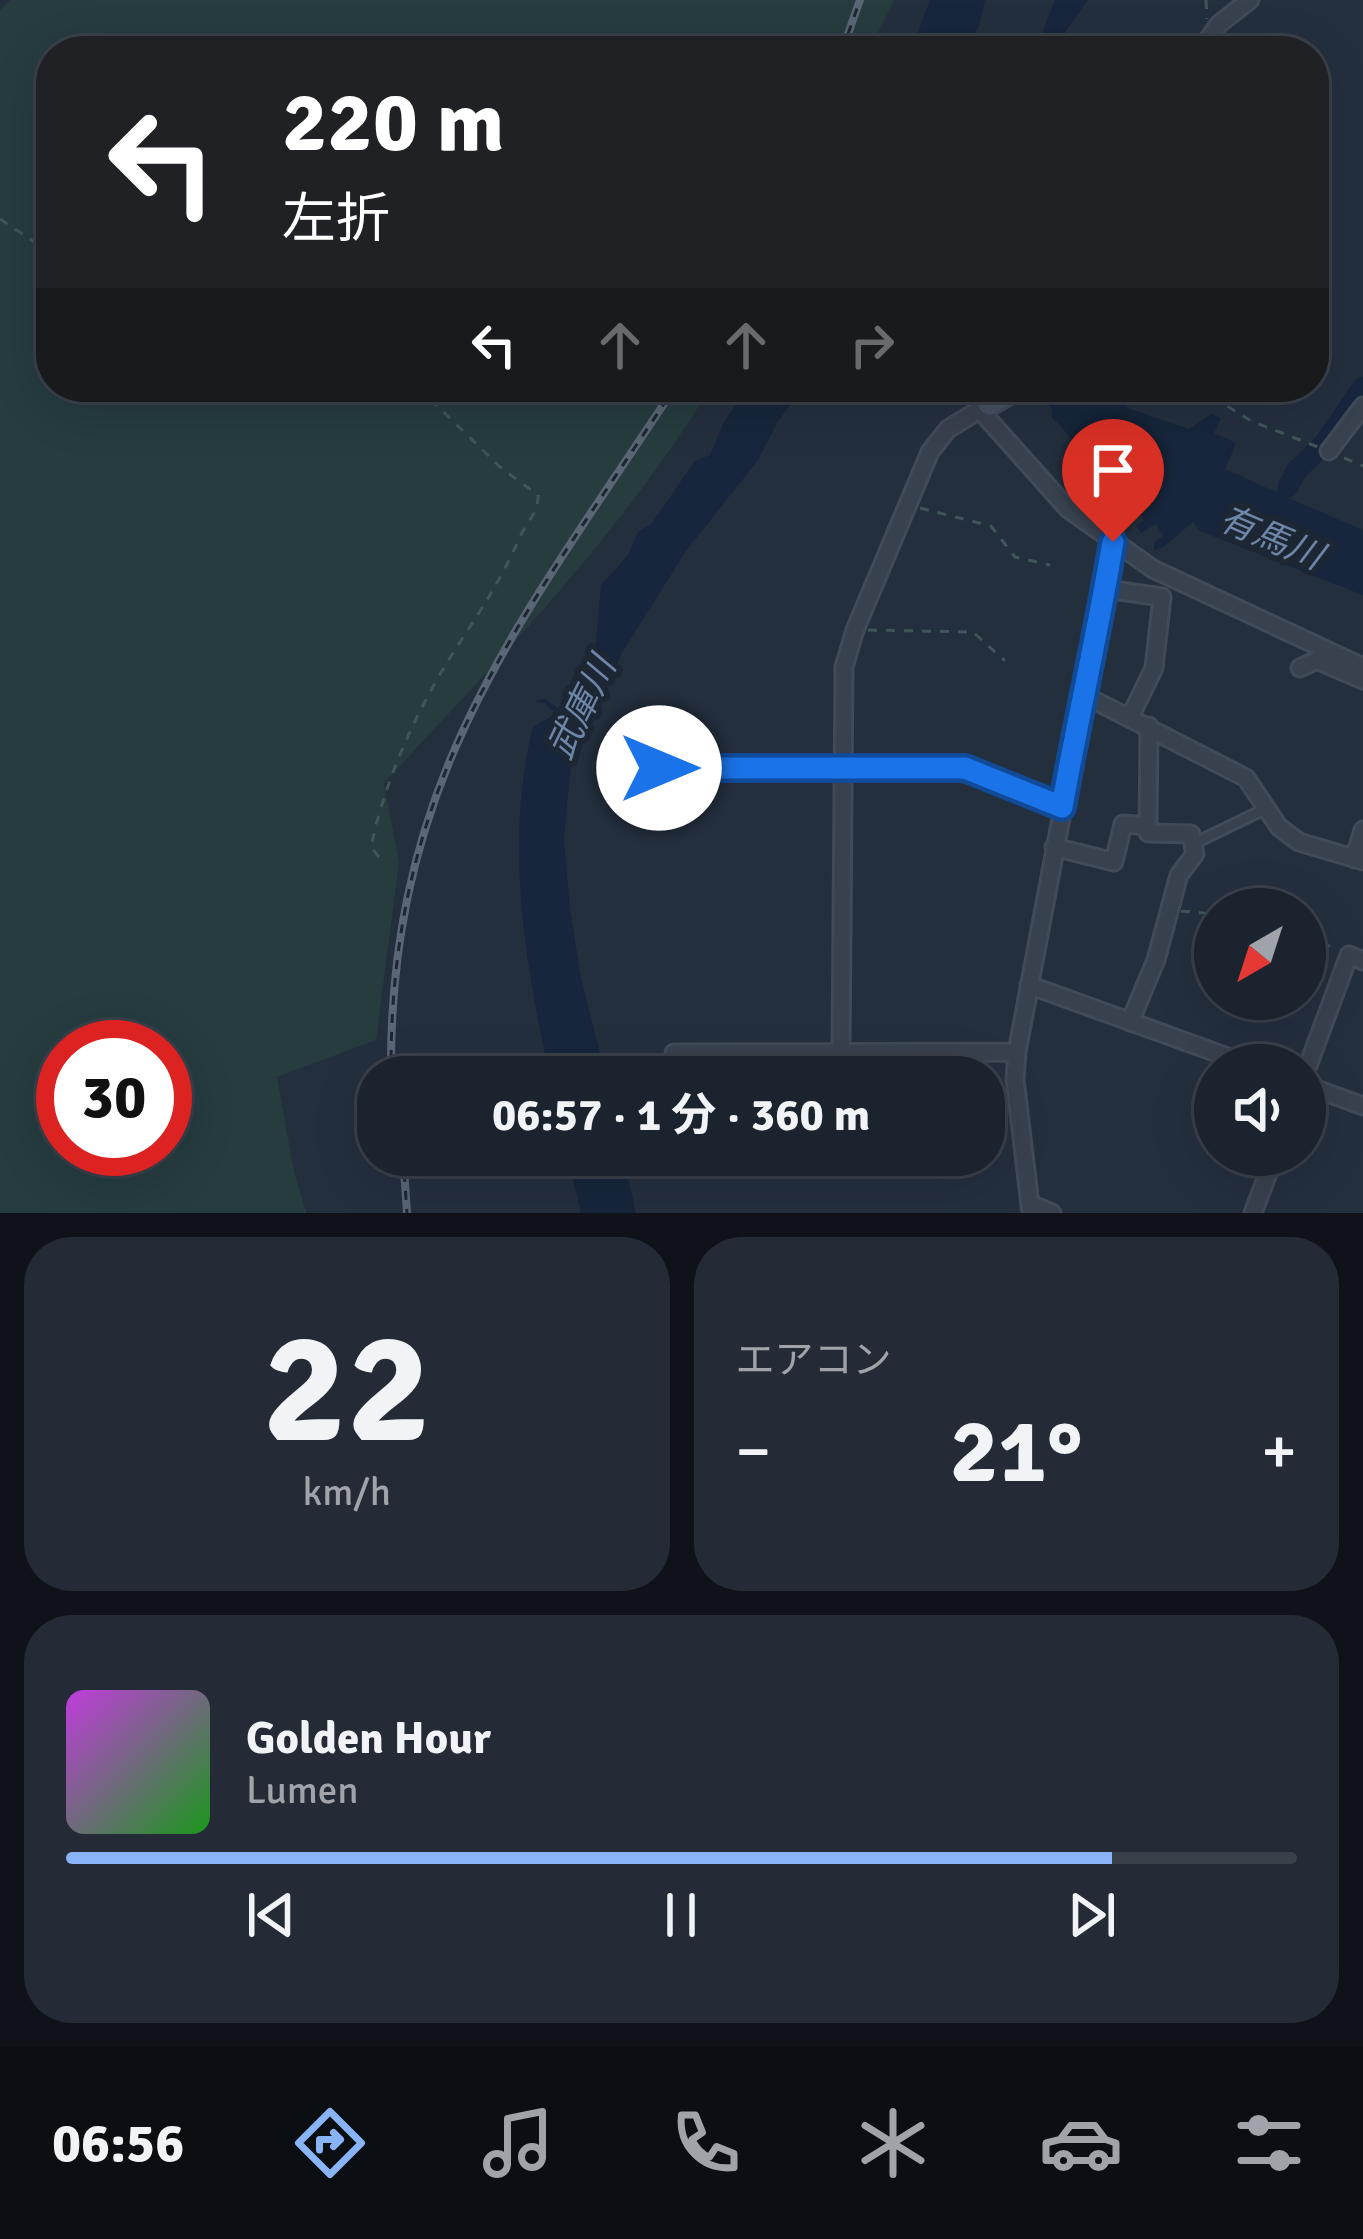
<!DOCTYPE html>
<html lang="ja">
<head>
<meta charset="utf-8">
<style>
	:root { --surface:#1b232e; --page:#242b36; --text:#f1f3f6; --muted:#a0a4aa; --line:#39404a; --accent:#8ab4f8 }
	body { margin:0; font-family:Signika,"Noto Sans JP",sans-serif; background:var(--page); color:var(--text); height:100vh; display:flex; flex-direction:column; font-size:45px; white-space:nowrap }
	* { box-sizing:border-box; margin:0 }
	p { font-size:39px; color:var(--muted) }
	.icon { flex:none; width:66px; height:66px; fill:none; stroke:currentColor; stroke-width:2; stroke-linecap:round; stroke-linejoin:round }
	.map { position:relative; height:1213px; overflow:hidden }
	.panel { display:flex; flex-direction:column; gap:24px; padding:24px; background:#0f1319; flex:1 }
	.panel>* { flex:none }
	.hud { position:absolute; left:36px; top:36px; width:1293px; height:366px; border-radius:48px; box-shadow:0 12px 48px #0002,0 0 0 3px var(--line); background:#202124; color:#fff; overflow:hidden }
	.needle { width:78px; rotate:219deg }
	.controls { position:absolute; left:1194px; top:888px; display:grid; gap:24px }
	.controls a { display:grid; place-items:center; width:132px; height:132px; border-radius:50%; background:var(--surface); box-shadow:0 12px 48px #0002,0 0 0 3px var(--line); font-size:60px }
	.speed { position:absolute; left:36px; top:1020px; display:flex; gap:24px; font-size:60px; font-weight:700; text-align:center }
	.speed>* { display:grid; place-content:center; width:156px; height:156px; border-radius:50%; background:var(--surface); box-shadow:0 12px 48px #0002,0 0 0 3px var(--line); line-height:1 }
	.speed .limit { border:18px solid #d22; background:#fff; color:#111 }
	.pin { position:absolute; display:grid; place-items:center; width:102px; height:102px; color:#fff; margin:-123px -51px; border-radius:50% 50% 50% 0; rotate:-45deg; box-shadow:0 0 12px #0007 }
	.pin .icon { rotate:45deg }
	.me { position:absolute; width:132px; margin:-66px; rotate:90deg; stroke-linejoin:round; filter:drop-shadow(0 0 9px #0008) }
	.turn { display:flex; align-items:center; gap:42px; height:252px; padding:0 48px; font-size:54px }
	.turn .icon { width:156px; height:156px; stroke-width:2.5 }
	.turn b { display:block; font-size:84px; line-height:102px }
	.lanes { display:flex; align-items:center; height:114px; padding:0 48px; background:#0003; justify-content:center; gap:60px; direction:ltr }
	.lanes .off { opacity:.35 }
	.big { font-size:90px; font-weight:700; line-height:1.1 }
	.panel .card { flex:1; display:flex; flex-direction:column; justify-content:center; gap:18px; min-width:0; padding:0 42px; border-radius:48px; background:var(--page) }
	.panel .dial { align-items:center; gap:0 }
	.dial b { font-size:156px; line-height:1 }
	.song { display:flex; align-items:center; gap:36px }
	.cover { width:144px; height:144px; border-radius:18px; background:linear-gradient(135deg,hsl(290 70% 55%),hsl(120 70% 35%)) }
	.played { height:12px; border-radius:6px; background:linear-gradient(90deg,var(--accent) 85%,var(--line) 85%) }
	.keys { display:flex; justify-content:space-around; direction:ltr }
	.heat { display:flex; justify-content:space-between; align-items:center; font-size:66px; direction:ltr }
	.panel .tiles { flex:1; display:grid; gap:24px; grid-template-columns:1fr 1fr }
	.card:last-child { grid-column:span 2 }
	.trip { position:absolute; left:357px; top:1056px; width:648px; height:120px; border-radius:48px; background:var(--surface); box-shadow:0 12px 48px #0002,0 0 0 3px var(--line); font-weight:700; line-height:120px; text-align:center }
	.menu { display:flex; height:192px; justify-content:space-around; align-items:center; background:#0b0e12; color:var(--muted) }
	.menu .icon { width:84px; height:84px }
	.menu .selected { color:var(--accent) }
	.menu b { font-size:54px; color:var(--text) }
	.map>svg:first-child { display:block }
	.green { fill:#263c3f; fill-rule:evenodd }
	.water { fill:#17263c }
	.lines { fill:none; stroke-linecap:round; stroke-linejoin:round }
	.river { stroke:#17263c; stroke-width:21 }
	.lane-casing { stroke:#414a57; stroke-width:14 }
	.street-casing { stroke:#414a57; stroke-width:21 }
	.secondary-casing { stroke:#414a57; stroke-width:27 }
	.path { stroke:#3f5557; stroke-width:3; stroke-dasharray:9 9; stroke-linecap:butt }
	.lane { stroke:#38414e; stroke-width:8 }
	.street { stroke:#38414e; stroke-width:15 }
	.secondary { stroke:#465061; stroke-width:21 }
	.rail-casing { stroke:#5a6575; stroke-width:8 }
	.rail { stroke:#1d2633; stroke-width:3; stroke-dasharray:9; stroke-linecap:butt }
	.route-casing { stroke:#114b97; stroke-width:30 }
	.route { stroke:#1a73e8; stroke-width:21 }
	.labels { text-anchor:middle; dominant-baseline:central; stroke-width:12; stroke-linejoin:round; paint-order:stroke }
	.water-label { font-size:36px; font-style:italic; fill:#6d86a8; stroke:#1d2633 }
</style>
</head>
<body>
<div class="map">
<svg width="1363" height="1213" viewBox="0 0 1363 1213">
	<rect width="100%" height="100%" fill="#242f3e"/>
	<path class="green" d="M10 0H894L869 51H51V387H711C621 534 501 657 384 783L399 862 376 1040 277 1077 293 1167 306 1213H0V10ZM63 1047H165V1149H63Z"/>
	<path class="water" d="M930 0H985L979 26 965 51H911Z
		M1055 0H1088L1066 31 1064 44 1070 51H1035Z
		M747 387H803L777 423 758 460 686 551 623 651 602 697 573 744 564 838 570 909 581 978 606 1077H550C525 962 504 843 533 727L556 714 545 703 533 701 545 699 565 713 563 704 587 690 588 667 595 652 601 585 628 555 638 532 651 524 695 461 710 455 724 422Z
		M1028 387H1101L1130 409 1189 429 1211 414 1221 418 1214 433 1236 443 1225 470C1246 476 1262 489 1281 492L1290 483 1295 467 1305 464 1286 497 1363 530V595L1200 531 1193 522 1162 548 1154 550V542L1163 536 1156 524 1141 533 1136 526 1144 521 1136 505 1151 506C1140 486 1114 458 1091 461 1074 448 1069 431 1052 418V409Z
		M567 1155H623L636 1213H581Z"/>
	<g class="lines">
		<path class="river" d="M1288 487 1296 471 1324 444 1363 387"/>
		<defs>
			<path id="lane" d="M1195 843 1265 809"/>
			<path id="street" d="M1200 51 1219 24 1250 0
				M979 409 1068 509 1153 569 1363 667
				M1329 451 1363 406
				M1105 589 1162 597 1154 668 1130 717
				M1300 668 1317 660 1363 680
				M1082 694 1246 778 1279 827 1299 842 1363 861
				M660 768H965L1062 807
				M1054 847 1114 862 1123 824 1148 826
				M1354 859 1363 830
				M1029 985 1250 1065
				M1130 1022 1156 960 1179 875 1195 854 1191 834 1148 833 1149 726
				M674 1053 1017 1052
				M841 1053 844 667 855 630 930 452 948 429 989 404
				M1305 1074 1349 955 1363 961
				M1305 1085 1363 1106
				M1030 1204 1052 1213
				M1031 1213 1015 1079 1017 1052 1113 542
				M1253 1213 1275 1155"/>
			<path id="secondary" d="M989 404 1019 387"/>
		</defs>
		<use href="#lane" class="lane-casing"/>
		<use href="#street" class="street-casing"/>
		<use href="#secondary" class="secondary-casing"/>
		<path class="path" d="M1206 0 1207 19
			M1171 51 1195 37
			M0 219 51 253
			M1197 387 1251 421 1318 447
			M1344 458 1363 466
			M920 508 991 526 1015 557 1050 565
			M868 630 973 632 1005 661
			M379 857 371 847C386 775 420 703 460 642 485 604 501 579 520 537 526 523 539 512 538 495L501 468 418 387
			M1181 911 1215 914
			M1305 936 1336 949"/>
		<use href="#lane" class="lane"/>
		<use href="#street" class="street"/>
		<use href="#secondary" class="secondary"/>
		<defs>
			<path id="rail" d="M842 51 860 0
				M391 1077C388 777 520 623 675 387
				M403 1155 407 1213"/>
		</defs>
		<use href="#rail" class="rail-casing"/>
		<use href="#rail" class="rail"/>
	</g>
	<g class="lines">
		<defs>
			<path id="route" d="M659 768H965L1062 807C1078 718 1098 631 1113 542"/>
		</defs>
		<use href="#route" class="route-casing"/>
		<use href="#route" class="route"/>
	</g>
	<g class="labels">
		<g class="water-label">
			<text transform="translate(1271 538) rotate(23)">有馬川</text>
			<text transform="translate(582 708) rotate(-64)">武庫川</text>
		</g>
	</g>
</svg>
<div class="controls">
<a><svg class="needle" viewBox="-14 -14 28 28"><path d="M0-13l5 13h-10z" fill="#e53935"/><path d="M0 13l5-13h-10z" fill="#a0a4aa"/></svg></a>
<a><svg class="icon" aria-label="sound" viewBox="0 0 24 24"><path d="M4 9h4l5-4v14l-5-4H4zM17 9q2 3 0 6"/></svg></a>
</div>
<div class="speed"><div class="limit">30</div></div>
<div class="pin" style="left:1113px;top:542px;background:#d93025"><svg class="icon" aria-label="arrive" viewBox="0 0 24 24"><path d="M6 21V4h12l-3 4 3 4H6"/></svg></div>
<svg class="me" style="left:659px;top:768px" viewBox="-20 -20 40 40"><circle r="19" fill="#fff"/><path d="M0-13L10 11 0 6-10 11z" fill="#1a73e8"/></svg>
<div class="trip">06:57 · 1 分 · 360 m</div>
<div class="hud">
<div class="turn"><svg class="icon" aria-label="left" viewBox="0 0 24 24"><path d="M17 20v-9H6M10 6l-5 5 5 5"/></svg><div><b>220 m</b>左折</div></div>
<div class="lanes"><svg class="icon" aria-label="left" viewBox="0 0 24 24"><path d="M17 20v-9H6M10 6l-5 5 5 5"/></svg><svg class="icon off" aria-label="ahead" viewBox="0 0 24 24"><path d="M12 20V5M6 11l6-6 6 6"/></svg><svg class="icon off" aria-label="ahead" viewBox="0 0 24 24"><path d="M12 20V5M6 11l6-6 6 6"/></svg><svg class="icon off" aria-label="right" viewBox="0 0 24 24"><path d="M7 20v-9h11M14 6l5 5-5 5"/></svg></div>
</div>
</div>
<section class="panel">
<div class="tiles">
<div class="card dial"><b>22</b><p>km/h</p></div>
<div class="card"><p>エアコン</p>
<div class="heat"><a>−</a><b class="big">21°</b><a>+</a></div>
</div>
<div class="card">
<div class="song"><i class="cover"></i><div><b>Golden Hour</b><p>Lumen</p></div></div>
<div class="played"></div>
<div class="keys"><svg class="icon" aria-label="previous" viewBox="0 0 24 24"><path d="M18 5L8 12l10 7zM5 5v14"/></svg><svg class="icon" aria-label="pause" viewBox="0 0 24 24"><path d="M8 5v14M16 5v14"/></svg><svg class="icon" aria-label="next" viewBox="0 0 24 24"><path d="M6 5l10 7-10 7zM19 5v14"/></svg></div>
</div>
</div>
</section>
<nav class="menu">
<b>06:56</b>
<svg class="icon selected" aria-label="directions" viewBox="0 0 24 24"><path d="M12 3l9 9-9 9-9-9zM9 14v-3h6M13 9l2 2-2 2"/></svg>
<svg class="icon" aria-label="music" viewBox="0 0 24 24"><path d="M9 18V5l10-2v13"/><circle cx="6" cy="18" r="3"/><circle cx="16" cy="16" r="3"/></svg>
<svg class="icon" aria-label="phone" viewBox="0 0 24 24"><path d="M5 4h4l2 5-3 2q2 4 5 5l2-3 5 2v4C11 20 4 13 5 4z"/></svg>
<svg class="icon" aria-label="climate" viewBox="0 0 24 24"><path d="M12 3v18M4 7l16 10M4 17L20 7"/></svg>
<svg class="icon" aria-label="car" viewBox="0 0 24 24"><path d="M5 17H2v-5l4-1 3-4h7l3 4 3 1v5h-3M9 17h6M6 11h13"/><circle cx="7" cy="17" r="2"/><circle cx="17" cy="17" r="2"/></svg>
<svg class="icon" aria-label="filters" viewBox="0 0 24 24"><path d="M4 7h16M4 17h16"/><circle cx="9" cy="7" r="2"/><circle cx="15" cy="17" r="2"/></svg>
</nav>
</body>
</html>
